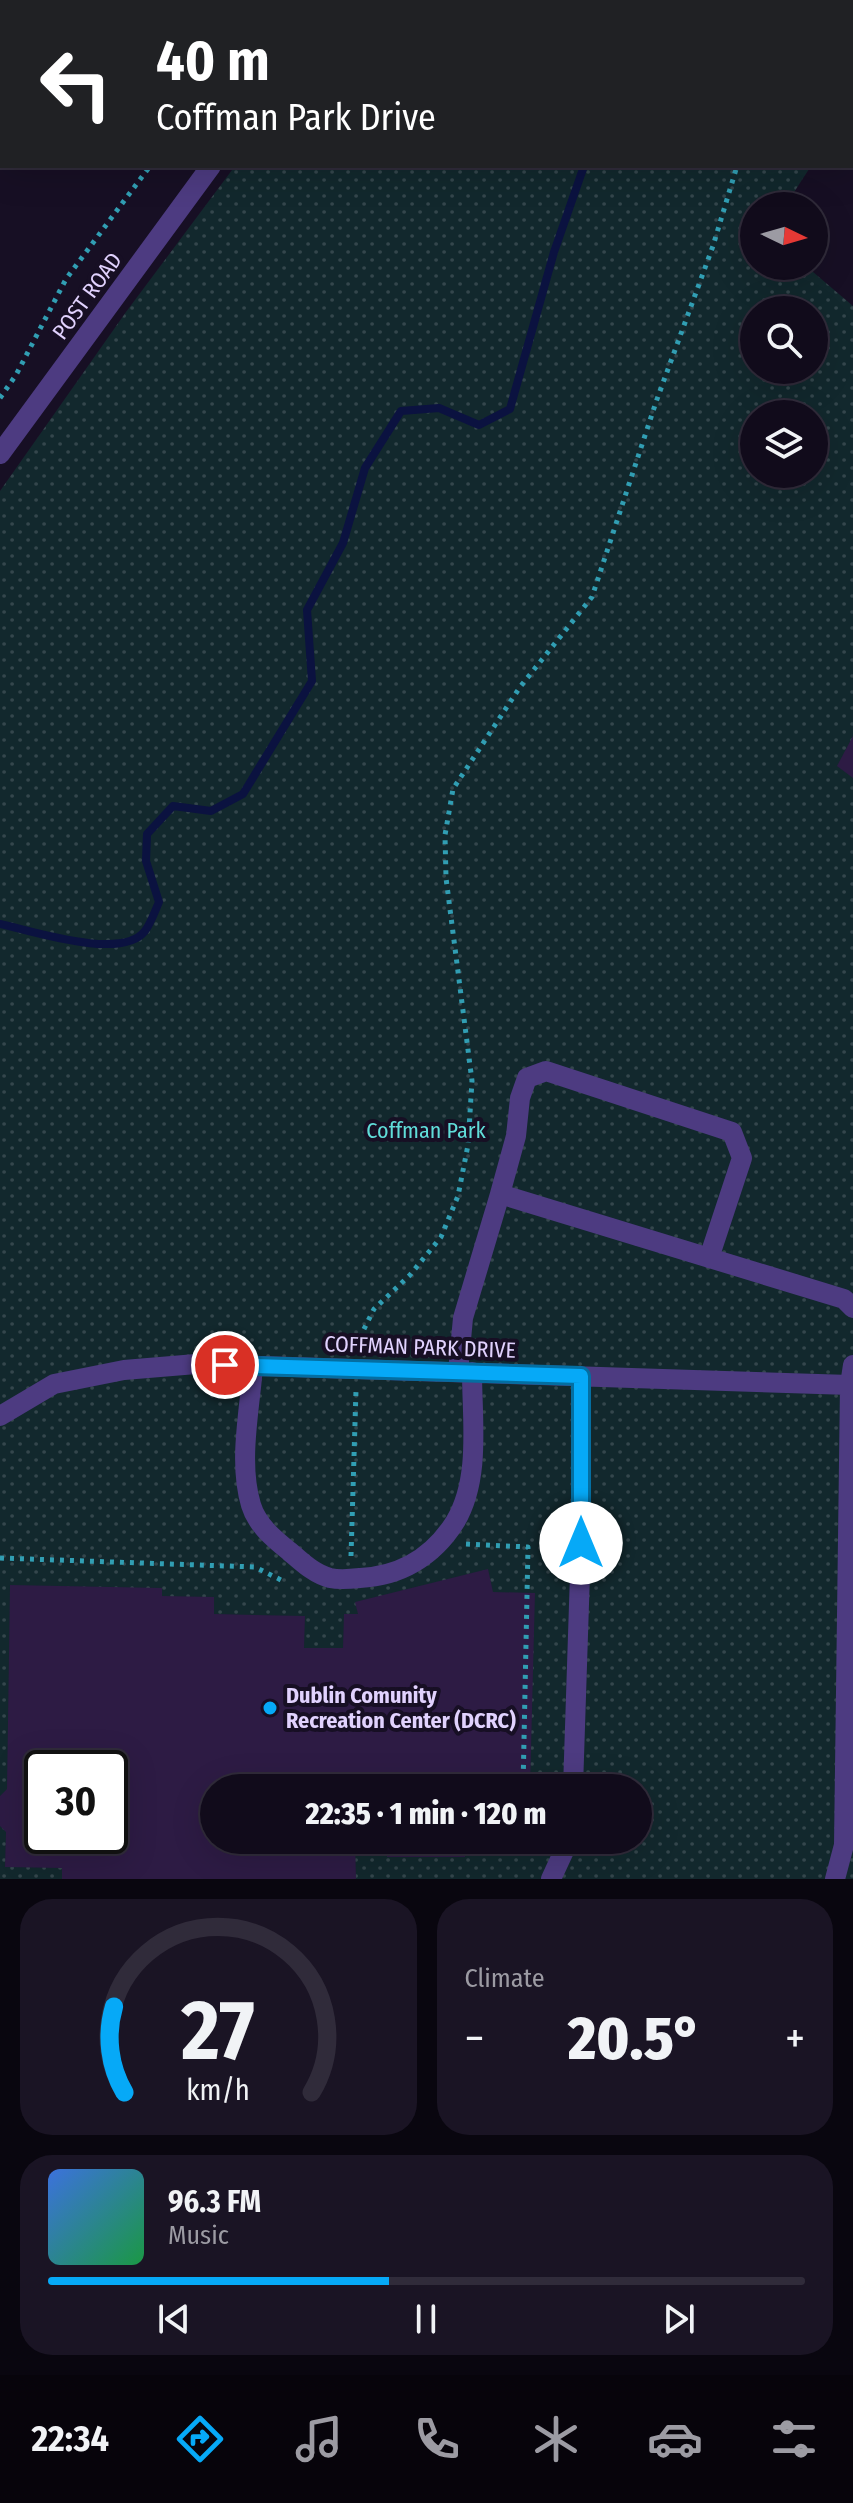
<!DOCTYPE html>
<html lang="en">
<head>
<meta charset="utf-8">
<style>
	:root { --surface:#110b1b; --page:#1a1424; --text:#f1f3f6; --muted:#9c9ba3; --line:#302b3a; --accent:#06a9f7 }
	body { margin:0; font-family:"Fira Sans Condensed",sans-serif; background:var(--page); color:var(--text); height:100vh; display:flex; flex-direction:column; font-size:30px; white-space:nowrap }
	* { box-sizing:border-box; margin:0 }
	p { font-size:26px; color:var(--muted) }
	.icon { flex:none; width:44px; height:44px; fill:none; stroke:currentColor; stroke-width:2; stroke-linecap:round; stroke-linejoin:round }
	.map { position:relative; height:1879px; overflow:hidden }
	.side { display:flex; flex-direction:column; gap:20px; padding:20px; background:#09060f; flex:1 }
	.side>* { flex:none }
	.hud { position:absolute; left:0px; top:0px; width:854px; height:168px; box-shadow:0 8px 32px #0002,0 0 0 2px var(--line); background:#202124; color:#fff; overflow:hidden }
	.needle { width:52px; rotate:95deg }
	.tools { position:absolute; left:740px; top:192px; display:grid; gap:16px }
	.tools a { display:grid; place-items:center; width:88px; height:88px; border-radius:50%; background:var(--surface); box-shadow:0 8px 32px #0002,0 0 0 2px var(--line); font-size:40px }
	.speed { position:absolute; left:24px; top:1750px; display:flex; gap:16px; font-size:40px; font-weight:700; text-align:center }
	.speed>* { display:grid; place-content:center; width:104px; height:104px; border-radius:50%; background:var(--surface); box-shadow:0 8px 32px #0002,0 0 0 2px var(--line); line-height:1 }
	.speed .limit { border:4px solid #111; border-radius:12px; background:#fff; color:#111 }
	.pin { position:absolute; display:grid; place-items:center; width:68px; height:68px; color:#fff; margin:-34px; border:4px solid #fff; border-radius:50%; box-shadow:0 2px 8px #0007 }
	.me { position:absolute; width:88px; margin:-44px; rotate:0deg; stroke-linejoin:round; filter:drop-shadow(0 0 6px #0008) }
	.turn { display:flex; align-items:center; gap:28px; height:168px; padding:0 24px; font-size:36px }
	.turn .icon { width:104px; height:104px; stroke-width:2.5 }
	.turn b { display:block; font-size:56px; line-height:68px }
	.big { font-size:60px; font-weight:800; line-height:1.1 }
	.side .card { flex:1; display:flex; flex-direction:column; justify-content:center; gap:12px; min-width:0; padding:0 28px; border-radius:32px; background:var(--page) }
	.side .dial { align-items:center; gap:0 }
	.dial svg { height:208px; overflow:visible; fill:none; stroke:var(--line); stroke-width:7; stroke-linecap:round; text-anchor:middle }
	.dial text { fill:var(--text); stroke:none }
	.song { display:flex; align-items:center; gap:24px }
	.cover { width:96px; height:96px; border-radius:12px; background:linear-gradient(135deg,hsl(220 70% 55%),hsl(140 70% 35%)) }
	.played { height:8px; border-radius:4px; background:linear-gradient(90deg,var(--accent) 45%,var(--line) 45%) }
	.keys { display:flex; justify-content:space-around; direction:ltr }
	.heat { display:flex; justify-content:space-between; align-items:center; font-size:44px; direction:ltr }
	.side .tiles { flex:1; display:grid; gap:20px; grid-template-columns:1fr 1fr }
	.card:last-child { grid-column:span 2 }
	.trip { position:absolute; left:200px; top:1774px; width:452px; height:80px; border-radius:40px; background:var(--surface); box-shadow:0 8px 32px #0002,0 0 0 2px var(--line); font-weight:800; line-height:80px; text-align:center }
	.dock { display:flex; height:128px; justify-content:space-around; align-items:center; background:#07040b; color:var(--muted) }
	.dock .icon { width:56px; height:56px }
	.dock .on { color:var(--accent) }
	.dock b { font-size:36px; color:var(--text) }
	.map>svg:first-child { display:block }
	.park { fill:url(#park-dots); fill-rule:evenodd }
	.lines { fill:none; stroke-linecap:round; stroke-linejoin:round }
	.stream { stroke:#0b1240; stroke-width:8 }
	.building { fill:#2d1b44; fill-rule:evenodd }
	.path { stroke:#319eb3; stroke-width:5; stroke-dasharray:4 6; stroke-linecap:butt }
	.minor { stroke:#4d3b81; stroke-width:20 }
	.route-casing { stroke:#046ea1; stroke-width:20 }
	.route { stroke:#06a9f7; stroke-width:14 }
	.poi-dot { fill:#06a9f7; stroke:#170f24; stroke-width:3 }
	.labels { text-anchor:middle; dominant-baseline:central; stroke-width:8; stroke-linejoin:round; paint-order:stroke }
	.street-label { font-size:22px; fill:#e1d2fe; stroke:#170f24 }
	.park-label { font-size:22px; fill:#60ddd9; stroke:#170f24 }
	.poi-label { font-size:22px; font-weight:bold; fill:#e1d2fe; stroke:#170f24; text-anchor:start }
</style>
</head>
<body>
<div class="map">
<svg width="853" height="1879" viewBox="0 0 853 1879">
	<defs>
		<pattern id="park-dots" width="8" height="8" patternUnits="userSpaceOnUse" patternTransform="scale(2)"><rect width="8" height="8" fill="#12282d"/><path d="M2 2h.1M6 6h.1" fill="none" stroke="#34464c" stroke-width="1.8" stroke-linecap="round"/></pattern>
	</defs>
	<rect width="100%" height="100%" fill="#170f24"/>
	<path class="park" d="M356 0H853V104L852 2H355Z
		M235 166H811L785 206H754V266H806L853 306V1879H0V491L126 312ZM754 310H814V370H754ZM754 414H814V474H754ZM42 1768H110V1836H42ZM214 1788H638V1840H214Z"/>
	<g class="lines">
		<path class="stream" d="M734 2 735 0
			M0 924C32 931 122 961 145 931 151 923 155 911 159 902L146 861 147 834 173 806 211 811 243 794 312 681 307 610 343 543 365 468 401 411 439 408 479 425 510 409 554 252 584 166"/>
	</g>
	<path class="building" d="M853 736V778L837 766Z
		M488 1569 493 1592 535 1593 530 1788H214V1840H355L356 1879H62V1868L5 1867 6 1832 0 1826V1796L7 1789 10 1585 162 1588V1596L214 1597V1614L305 1616 304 1648H343L344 1614H358L355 1602ZM42 1768H110V1836H42Z
		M387 1840H536L535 1851 465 1850V1857H387Z"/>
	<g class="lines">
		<path class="path" d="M261 2 262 0
			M852 13 853 11
			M0 398 16 375 66 279 150 166
			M358 1348 360 1337 374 1309 410 1275 441 1237 458 1196 468 1145 472 1081 446 878 445 835 453 789 520 687 592 597 656 402 713 246 737 166
			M466 1544 528 1547 523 1788
			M351 1556 356 1390
			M0 1558 255 1567 283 1581"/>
		<path class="minor" d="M82 2 84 0
			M330 2 332 0
			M0 115 2 113
			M0 454 211 166
			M500 1194 516 1136 520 1098 527 1078 546 1071 732 1132 742 1158 709 1258
			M253 1366C250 1409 238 1462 251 1505 257 1525 274 1539 289 1551 302 1562 314 1574 330 1578 339 1580 351 1579 360 1578 400 1576 433 1557 455 1522 481 1479 472 1420 472 1372
			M458 1372 463 1318 500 1194 844 1299 853 1308
			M850 1385 853 1365
			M0 1416 54 1384 124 1370 196 1364 850 1385 844 1845 835 1879
			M573 1788 581 1543V1376
			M551 1879 569 1840"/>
	</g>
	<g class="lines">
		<defs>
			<path id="route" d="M225 1365 581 1376V1543"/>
		</defs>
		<use href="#route" class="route-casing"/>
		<use href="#route" class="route"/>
	</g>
	<circle class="poi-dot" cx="270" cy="1708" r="8"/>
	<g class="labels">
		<g class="street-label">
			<text transform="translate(87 296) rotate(-54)">POST ROAD</text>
			<text transform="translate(420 1347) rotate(2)">COFFMAN PARK DRIVE</text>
		</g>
		<g class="park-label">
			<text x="426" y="1130">Coffman Park</text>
		</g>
		<g class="poi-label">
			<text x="286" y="1695">Dublin Comunity<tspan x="286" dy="25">Recreation Center (DCRC)</tspan></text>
		</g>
	</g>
</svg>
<div class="tools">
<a><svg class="needle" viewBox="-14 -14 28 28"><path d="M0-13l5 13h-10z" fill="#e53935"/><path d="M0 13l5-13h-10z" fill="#9c9ba3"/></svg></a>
<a><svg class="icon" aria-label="search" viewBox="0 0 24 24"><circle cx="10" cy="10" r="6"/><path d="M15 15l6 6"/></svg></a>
<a><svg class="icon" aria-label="layers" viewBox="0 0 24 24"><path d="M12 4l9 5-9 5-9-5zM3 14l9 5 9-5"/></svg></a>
</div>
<div class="speed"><div class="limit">30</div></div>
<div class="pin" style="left:225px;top:1365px;background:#d93025"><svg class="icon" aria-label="arrive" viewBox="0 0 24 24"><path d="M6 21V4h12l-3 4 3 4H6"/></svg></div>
<svg class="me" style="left:581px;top:1543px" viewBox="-20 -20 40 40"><circle r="19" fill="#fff"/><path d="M0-13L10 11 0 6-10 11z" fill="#06a9f7"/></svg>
<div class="trip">22:35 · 1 min · 120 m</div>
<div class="hud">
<div class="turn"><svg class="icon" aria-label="left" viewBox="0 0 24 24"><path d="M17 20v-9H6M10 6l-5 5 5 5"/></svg><div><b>40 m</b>Coffman Park Drive</div></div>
</div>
</div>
<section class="side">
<div class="tiles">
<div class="card dial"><svg viewBox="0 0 100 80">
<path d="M14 69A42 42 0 1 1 86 69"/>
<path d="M14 69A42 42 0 0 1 10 36" stroke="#06a9f7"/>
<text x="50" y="56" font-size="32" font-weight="700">27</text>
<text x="50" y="72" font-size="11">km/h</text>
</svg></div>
<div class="card"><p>Climate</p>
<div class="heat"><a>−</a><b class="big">20.5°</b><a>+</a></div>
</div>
<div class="card">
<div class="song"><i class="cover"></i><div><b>96.3 FM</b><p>Music</p></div></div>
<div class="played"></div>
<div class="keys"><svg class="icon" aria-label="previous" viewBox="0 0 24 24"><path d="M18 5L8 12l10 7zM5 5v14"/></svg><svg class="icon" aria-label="pause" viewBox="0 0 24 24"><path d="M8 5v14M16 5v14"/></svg><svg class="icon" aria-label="next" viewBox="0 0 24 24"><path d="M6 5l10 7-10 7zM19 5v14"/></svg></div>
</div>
</div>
</section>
<nav class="dock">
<b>22:34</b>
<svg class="icon on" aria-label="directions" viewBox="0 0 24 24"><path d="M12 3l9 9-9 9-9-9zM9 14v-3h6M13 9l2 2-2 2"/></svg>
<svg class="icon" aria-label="music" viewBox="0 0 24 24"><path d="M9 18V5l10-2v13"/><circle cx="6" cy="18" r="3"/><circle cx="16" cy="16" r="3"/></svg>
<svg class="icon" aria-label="phone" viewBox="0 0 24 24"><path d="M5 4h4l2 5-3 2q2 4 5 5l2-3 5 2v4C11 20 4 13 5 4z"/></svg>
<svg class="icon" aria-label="climate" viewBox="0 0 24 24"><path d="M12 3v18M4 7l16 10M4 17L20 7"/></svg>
<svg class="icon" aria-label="car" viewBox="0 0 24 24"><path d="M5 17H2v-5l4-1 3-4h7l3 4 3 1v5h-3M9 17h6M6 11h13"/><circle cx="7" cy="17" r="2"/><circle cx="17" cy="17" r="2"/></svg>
<svg class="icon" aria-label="filters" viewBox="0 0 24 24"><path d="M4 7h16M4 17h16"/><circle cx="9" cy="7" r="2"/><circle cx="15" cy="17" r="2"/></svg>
</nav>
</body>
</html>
